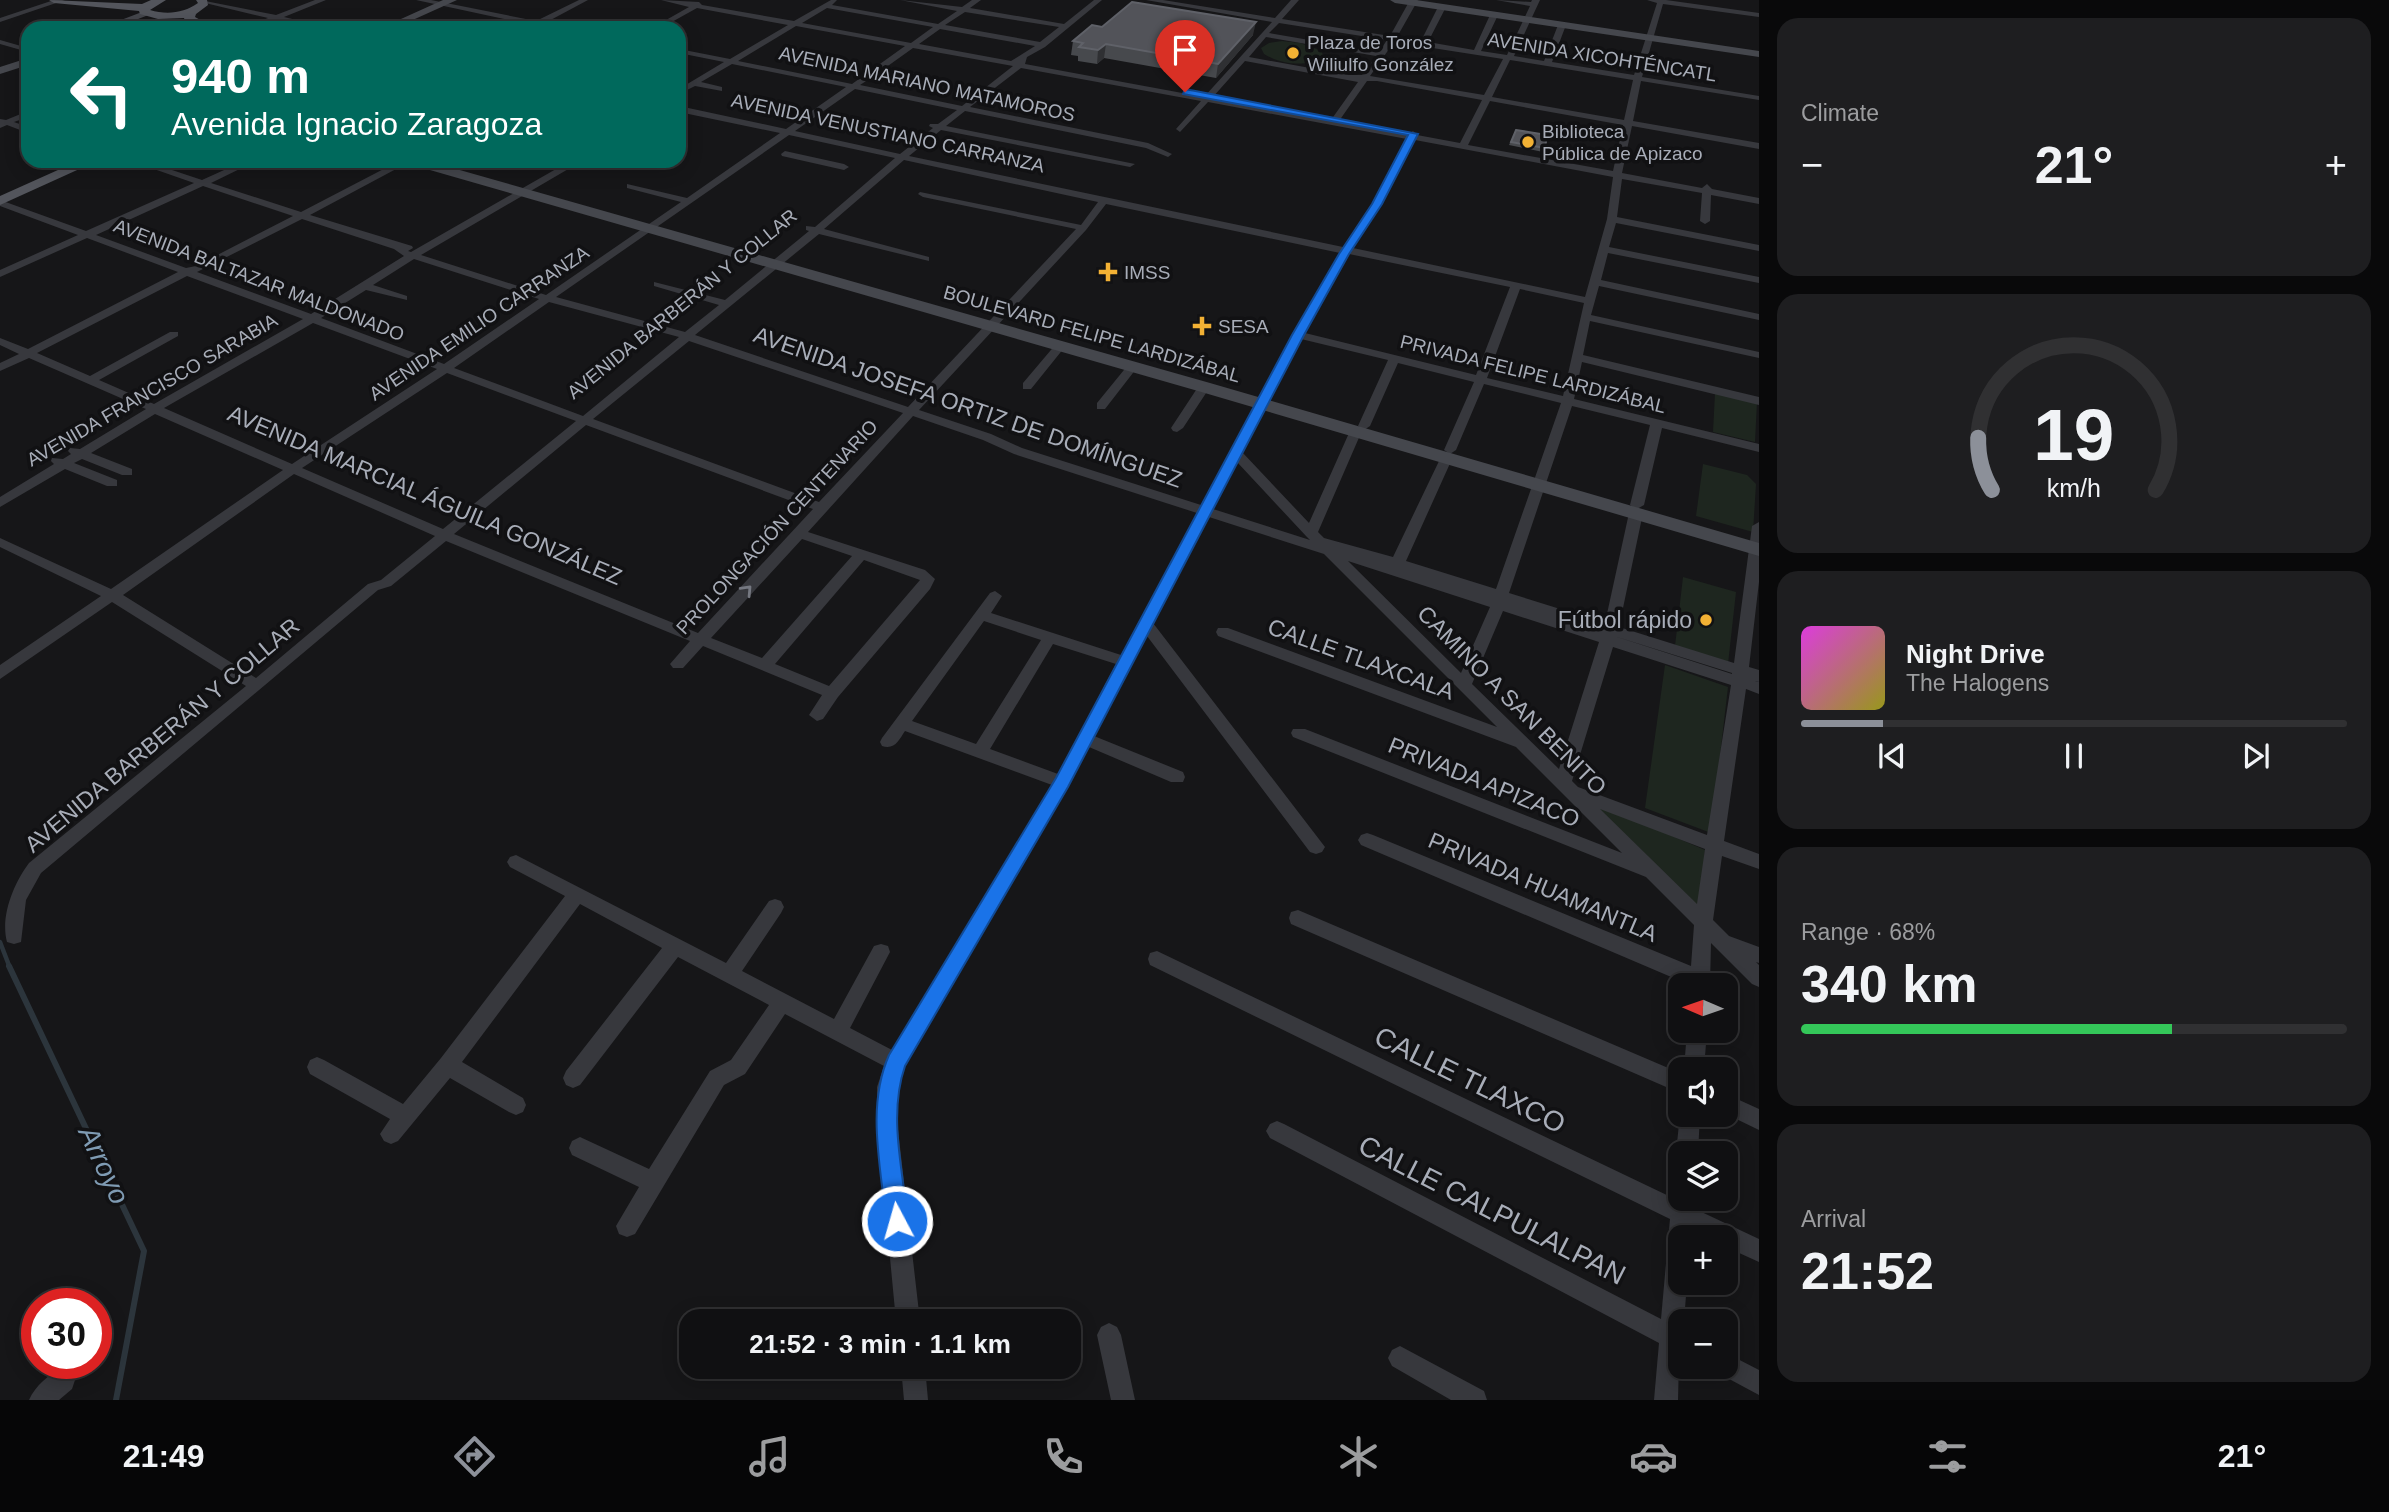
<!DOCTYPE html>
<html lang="en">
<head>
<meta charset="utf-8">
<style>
	:root { --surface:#101012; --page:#1e1e20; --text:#f1f3f6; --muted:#9c9d9f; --line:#303032; --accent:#8c9099 }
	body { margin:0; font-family:Arial,sans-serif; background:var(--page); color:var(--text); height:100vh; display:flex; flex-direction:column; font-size:26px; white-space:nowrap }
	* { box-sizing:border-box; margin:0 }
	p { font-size:23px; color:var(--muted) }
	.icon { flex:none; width:38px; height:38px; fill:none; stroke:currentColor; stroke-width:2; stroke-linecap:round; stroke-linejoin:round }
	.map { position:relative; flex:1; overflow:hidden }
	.side { display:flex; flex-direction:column; gap:18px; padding:18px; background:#09090a; width:630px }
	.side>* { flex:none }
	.top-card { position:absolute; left:21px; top:21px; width:665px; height:147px; border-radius:21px; box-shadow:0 4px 18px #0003,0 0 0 2px var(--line); background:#00695c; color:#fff; overflow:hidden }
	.needle { width:46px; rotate:272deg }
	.fabs { position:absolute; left:1668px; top:973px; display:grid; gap:14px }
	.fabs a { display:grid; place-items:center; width:70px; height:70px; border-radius:14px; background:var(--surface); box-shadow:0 4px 18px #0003,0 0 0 2px var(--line); font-size:35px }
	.speed { position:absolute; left:21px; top:1288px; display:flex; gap:14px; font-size:35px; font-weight:700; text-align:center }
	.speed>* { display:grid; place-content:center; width:91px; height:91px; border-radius:50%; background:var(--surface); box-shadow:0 4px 18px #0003,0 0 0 2px var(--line); line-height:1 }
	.speed .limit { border:10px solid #d22; background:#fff; color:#111 }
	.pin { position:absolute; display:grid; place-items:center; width:60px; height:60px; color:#fff; margin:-72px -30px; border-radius:50% 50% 50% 0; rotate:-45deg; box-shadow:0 0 7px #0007 }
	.pin .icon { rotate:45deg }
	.me { position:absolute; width:77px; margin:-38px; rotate:354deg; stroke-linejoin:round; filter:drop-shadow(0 0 5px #0008) }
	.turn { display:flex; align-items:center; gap:24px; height:147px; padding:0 35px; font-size:32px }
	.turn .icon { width:91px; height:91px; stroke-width:2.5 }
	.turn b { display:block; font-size:49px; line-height:60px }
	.big { font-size:52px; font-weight:700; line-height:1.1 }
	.side .widget { flex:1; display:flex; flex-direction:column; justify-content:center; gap:10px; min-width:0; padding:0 24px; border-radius:21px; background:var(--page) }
	.side .dial { align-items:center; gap:0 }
	.dial svg { height:182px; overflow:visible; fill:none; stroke:var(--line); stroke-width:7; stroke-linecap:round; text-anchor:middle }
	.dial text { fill:var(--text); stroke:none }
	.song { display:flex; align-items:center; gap:21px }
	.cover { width:84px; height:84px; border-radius:10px; background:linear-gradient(135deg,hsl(300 70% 55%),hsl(60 70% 35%)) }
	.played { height:7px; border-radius:4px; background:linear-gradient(90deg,var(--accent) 15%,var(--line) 15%) }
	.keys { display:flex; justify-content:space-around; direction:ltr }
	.heat { display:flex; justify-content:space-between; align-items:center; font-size:38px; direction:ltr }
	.charge { height:10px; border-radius:5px; background:linear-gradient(90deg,#34c759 68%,var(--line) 0) }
	.trip { position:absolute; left:679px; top:1309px; width:402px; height:70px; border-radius:21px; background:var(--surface); box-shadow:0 4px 18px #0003,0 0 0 2px var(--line); font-weight:700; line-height:70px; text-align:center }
	.tab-bar { display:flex; height:112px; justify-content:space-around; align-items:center; background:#060607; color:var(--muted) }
	.tab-bar .icon { width:49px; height:49px }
	.tab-bar .active { color:var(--accent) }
	.tab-bar b { font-size:32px; color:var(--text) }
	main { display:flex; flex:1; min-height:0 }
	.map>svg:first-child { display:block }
	.green { fill:#1e261f }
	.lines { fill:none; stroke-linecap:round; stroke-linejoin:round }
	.stream-far1 { stroke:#2c353c; stroke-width:4.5 }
	.stream { stroke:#2c353c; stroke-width:6 }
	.minor { fill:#37383d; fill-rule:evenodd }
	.secondary { fill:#45474d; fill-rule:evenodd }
	.primary { fill:#53555c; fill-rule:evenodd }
	.wall { fill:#47494d }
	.shaded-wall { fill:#2f3033 }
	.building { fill:#525359; stroke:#5f6168; stroke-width:2 }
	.oneway { stroke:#757881 }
	.route { fill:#1a73e8; stroke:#114b97; stroke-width:2 }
	.poi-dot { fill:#f2b134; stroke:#111113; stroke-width:2.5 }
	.labels { text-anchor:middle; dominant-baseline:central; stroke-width:7; stroke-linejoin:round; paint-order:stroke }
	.far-poi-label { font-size:19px; fill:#a8adb8; stroke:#111113; text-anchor:start }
	.far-street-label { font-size:19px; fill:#a8adb8; stroke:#111113 }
	.street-label { font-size:23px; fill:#a8adb8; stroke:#111113 }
	.poi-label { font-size:23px; fill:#a8adb8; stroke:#111113; text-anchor:end }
	.near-street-label { font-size:28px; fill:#a8adb8; stroke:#111113 }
	.near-water-label { font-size:28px; font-style:italic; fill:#7f9bb3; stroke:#111113 }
</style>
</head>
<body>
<main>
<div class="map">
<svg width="1759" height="1400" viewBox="0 0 1759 1400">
	<rect width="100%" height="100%" fill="#161618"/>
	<path class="green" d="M1282 41 1300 43 1322 51 1323 57C1307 68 1280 64 1264 54L1261 48 1269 43Z
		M1715 393 1757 402 1755 442 1713 432Z
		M1703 464 1747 475 1756 484 1753 532 1696 516Z
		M1683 577 1736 592 1728 664 1675 646Z
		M1665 665 1728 687 1711 833 1645 808Z
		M1590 801 1705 850 1699 910Z"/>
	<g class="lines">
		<path class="stream-far1" d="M0 942 10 968"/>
		<path class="stream" d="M9 966 144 1251 116 1400"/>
		<path class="minor" d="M54 0H65L0 22V18Z
			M200 0 276 15 315 0H326L284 17 330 28C312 28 293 19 277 19 266 20 256 28 243 28L268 18 201 2Z
			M416 0H431L536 21 579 0H588L545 23 565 28 536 26Z
			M661 0 699 2 702 5 794 21 831 0H837L832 5 938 24 957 11 900 0 962 7 972 0H981L970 8 1064 24 1094 0H1102L1045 47 1027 57 1025 64 1204 97 1272 22 1146 0H1163L1275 18 1291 0H1299L1282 19 1390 36 1410 0H1418L1397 37 1421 41 1438 7 1442 5 1446 7 1428 42 1474 50 1490 15 1494 13 1498 15 1481 51 1507 55 1530 6 1496 0 1531 2 1532 0H1540L1514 56 1544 61 1558 25 1562 23 1566 25 1552 62 1634 75 1657 3 1647 0H1666L1759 13V17L1663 4 1642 77 1759 96V100L1641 81 1633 121 1759 143V149L1632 126 1622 173 1702 188 1707 184 1712 189 1759 198V204L1711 195 1710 221 1705 224 1700 221 1702 193 1622 179 1617 217 1759 245V251L1616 223 1609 247 1759 277V283L1608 253 1601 280 1759 314V320L1599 286 1591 315 1759 352V358L1590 321 1583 355 1759 397V405L1582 362 1574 399 1759 444V452L1662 428 1644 505 1637 509 1643 513 1619 627 1734 663 1752 526 1759 522V582L1749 667 1759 670V682L1747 679 1759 682V694L1746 689 1724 841 1759 854V869L1722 856 1713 920 1729 936 1759 947V963L1756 962 1759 965V987L1752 984 1711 943 1710 985H1690L1361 845 1358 840 1361 835 1367 833 1373 835 1691 966 1694 925 1646 877 1293 737 1291 733 1293 729H1305L1622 853 1516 747 1218 636 1216 632 1218 628H1228L1497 727 1324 554 1209 517 1153 623 1325 847 1322 852 1316 854 1310 852 1147 636 1094 736 1183 772 1185 777 1183 782H1171L1089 747 905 1066 897 1087V1121L920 1321H896L877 1121V1087L884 1066 785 1014 745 1074 724 1085 635 1234 627 1237 619 1234 616 1226 639 1187 572 1155 569 1148 572 1141 580 1137 649 1169 710 1071 731 1060 769 1005 678 957 580 1085 573 1088 566 1085 563 1078 566 1071 662 948 580 904 462 1062 523 1098 526 1105 523 1112 516 1115 509 1112 450 1078 398 1141 391 1144 384 1141 380 1134 390 1119 310 1074 307 1067 310 1060 317 1057 324 1060 403 1104 441 1058 565 896 510 867 507 862 510 857 516 855 726 963 769 901 775 899 781 901 784 907 781 913 742 971 834 1019 874 946 881 944 888 946 890 952 850 1028 892 1050 1052 785 905 731C899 740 895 750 882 746L880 742 882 738 990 593 995 591 1002 596 991 613 1121 655 1197 513 1014 454 983 440 913 416 808 532 925 570 935 579 930 589 838 697 823 719 817 721 809 715 822 695 703 646 683 668H673L670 664 690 641 446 541 391 586 378 590 41 873 26 900 21 942 14 944 7 942C0 916 14 883 29 863L246 686 112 602 0 679V665L101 596 0 547V538L111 589 283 470 155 414 91 453 132 469V475H122L82 459 74 463 117 480V486H107L65 469 0 507V497L54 464 51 461 52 458 63 459 71 454 68 451 70 448 80 449 146 409 29 358 0 371V363L19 354 0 345V338L28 349 178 272 87 238 0 277V270L78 235 0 206V200L86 231 194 183 131 161H145L202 180 244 161H256L211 183 301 212 399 161H411L310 215 412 246 413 248 408 251 411 252 570 161H582L421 255 546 295 681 202 627 188V184L687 198 780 133 679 112V106L786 129 846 87 732 64 701 82 722 87V91L695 86 679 94V89L724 62 679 53V49L730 59 788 25 697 8 661 28H652L689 7ZM827 8 933 27 911 43 802 23ZM965 12 1059 27 1040 42 945 25ZM1279 23 1387 40 1379 52 1269 33ZM796 26 905 46 852 84 738 61ZM940 29 1035 46 1011 61 919 44ZM1266 37 1376 56 1362 75H1349L1249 57ZM1394 42 1503 59 1484 95 1370 76ZM913 48 1013 66 962 106 860 85 880 72 917 78V74L885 68ZM1510 60 1633 80 1624 120 1492 97ZM1245 61 1358 82 1331 120 1212 98ZM1021 68 1201 101 1176 129 1180 132 1208 102 1407 139 1372 204 1343 247 909 156 941 130 1130 167 1135 164 946 126 965 111 1146 148 1168 157 1172 154 1148 143 970 107ZM1367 81H1377L1482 100 1460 143 1417 135 1413 131 1409 134 1339 121ZM855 89 957 110 938 124H930L929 126 933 128 900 154 795 131ZM1490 101 1623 125 1613 171 1468 145ZM789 135 895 158 815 227 806 226V230L809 231 725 300 654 282V286L719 305 685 332 556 297ZM1415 140 1613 177 1607 219 1585 297 1353 248 1382 204ZM904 160 1098 202 1081 225 920 192 918 194 923 197 1076 229 908 407 695 335 819 234 929 261V257L824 229ZM203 186 293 216 196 266 186 268 96 235ZM1106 204 1340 253 1292 335 1201 505 1022 448 991 434 919 410 1086 230ZM302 219 394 249 404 256 311 314 197 272ZM1349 254 1510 287 1476 375 1305 333ZM414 259 539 299 444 364 321 318 366 290 407 300V296L373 285ZM187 276 303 319 154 404 99 380 178 336V332H170L90 376 37 353ZM1520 289 1584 303 1563 396 1487 378ZM549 302 679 337 583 416 454 368ZM313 323 437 369 292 464 164 408ZM1301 339 1388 360 1358 426 1364 430 1370 426 1398 363 1474 382 1444 450 1450 454 1456 450 1484 384 1561 403 1496 589 1406 561 1452 459 1451 456 1446 455 1440 459 1393 557 1324 538 1318 532 1361 433 1359 430H1351L1349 433 1309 523 1242 452ZM689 341 903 413 819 502 593 419ZM447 373 576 421 443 529 302 468ZM1572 406 1650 425 1630 505 1636 509 1629 513 1605 623 1509 593ZM586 425 813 509 698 633 454 534ZM1237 462 1306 536 1310 540 1213 509ZM294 474 435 536 381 580 368 584 256 678 123 595ZM802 539 852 556 762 658 711 638ZM864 560 920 580 829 686 775 664ZM1348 561 1490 607 1461 673ZM1503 611 1599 642 1559 769 1472 684ZM984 621 1041 640 976 744 912 721ZM1614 636 1732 673V674ZM1053 644 1116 664 1058 774 990 749ZM1613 647 1731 685 1707 835 1578 787 1572 781ZM1600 809 1705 849 1697 904Z
			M0 40 28 48V52L0 44Z
			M28 111V117L14 122 28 127V133L7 125 0 128V119L6 120Z
			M785 151 844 164 849 167 844 170 782 156 781 154Z
			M1060 343 1066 346 1064 348 1031 389H1023V383L1056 344Z
			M1132 364 1136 365V369L1105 409H1097V403L1128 365Z
			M1204 383 1210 387 1183 428 1177 432 1173 431 1171 428 1198 387Z
			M1298 910 1680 1073V1093L1291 924 1289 918 1291 912Z
			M1157 951 1673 1198 1675 1191 1680 1189V1199H1694L1693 1208 1759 1239V1262L1726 1247V1237H1707L1692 1230 1691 1237H1680V1283H1687L1684 1321H1680L1678 1400H1654L1659 1343 1270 1138 1266 1131 1270 1124 1277 1121 1284 1124 1661 1319 1670 1219 1150 965 1148 959 1150 953Z
			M1687 1031H1707L1704 1069H1684Z
			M1726 1094 1759 1109V1130L1726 1114Z
			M1680 1114 1700 1115 1698 1153H1680V1161L1676 1153Z
			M1109 1323 1117 1327 1121 1335 1135 1400H1111L1097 1335 1101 1327Z
			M1400 1346 1484 1391 1487 1400H1451L1392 1366 1388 1358 1392 1350Z
			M1726 1353 1759 1370V1395L1718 1373 1715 1367H1726Z
			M901 1367H925L928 1400H904Z
			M63 1368 72 1371 75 1380 72 1389 59 1400H29C35 1386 49 1374 63 1368Z"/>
		<path class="secondary" d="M443 0H457L395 28H381Z
			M1390 0H1416L1759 51V57L1395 3Z
			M142 12 151 14 115 28H100Z
			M28 58V65L0 74V67Z
			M407 161H428L1210 383 1759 543V556L1198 391 409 164Z"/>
		<path class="primary" d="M49 0 142 4 151 0H166L150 10C167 15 184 13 198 3L196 0H207L208 5 196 14 195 17 215 28H200L185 21 184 18 158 19 140 14 139 11 54 3Z
			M78 161H97L0 205V196Z"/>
	</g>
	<path class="wall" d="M1102 27 1253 35 1216 78 1104 58 1097 64 1078 61V56L1071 55 1073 41Z
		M1516 130 1545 148 1543 152 1509 145Z"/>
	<path class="shaded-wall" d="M1256 22 1253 35 1216 78 1218 64Z
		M1106 44 1104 58 1097 64 1098 50Z"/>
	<path class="building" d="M1132 2 1256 22 1218 64 1106 44 1098 50 1079 47 1083 43 1073 41 1092 25 1102 27Z
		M1516 130 1547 135 1545 148 1511 142Z"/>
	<defs><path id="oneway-chevron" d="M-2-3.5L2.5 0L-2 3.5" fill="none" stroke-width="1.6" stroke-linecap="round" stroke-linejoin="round" transform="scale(1.75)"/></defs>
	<use class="oneway" href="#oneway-chevron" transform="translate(747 590) rotate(-47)"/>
	<path class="route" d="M1185 89 1418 134 1382 204 1349 254 1304 335 1068 787 905 1066C888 1115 903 1171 908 1221L905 1229 897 1233 889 1229 886 1221C881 1166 866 1107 889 1055L1056 778 1292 335 1339 254 1372 204 1408 135 1183 94Z"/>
	<g class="poi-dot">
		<circle cx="1293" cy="53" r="7"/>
		<circle cx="1528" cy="142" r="7"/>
		<path d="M1104.5 261.5h7v7h7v7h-7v7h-7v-7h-7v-7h7z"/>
		<path d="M1198.5 315.5h7v7h7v7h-7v7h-7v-7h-7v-7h7z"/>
		<circle cx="1706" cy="620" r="7"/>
	</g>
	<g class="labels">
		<g class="far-poi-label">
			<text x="1307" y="42">Plaza de Toros<tspan x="1307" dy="22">Wiliulfo González</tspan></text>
			<text x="1542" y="131">Biblioteca<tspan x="1542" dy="22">Pública de Apizaco</tspan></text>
			<text x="1124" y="272">IMSS</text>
			<text x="1218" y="326">SESA</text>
		</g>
		<g class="far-street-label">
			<text transform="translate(1602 57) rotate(9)">AVENIDA XICOHTÉNCATL</text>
			<text transform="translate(927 84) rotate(12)">AVENIDA MARIANO MATAMOROS</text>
			<text transform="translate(888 133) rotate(12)">AVENIDA VENUSTIANO CARRANZA</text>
			<text transform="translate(259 280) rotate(21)">AVENIDA BALTAZAR MALDONADO</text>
			<text transform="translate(682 304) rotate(-39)">AVENIDA BARBERÁN Y COLLAR</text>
			<text transform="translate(479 323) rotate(-34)">AVENIDA EMILIO CARRANZA</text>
			<text transform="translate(1092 334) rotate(16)">BOULEVARD FELIPE LARDIZÁBAL</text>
			<text transform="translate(1533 374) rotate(14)">PRIVADA FELIPE LARDIZÁBAL</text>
			<text transform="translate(152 390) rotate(-30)">AVENIDA FRANCISCO SARABIA</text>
			<text transform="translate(777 527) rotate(-47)">PROLONGACIÓN CENTENARIO</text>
		</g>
		<g class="street-label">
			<text transform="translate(968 407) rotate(19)">AVENIDA JOSEFA ORTIZ DE DOMÍNGUEZ</text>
			<text transform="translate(425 495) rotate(23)">AVENIDA MARCIAL ÁGUILA GONZÁLEZ</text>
			<text transform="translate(1361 659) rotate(20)">CALLE TLAXCALA</text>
			<text transform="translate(1512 700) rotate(45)">CAMINO A SAN BENITO</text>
			<text transform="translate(162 735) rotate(-40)">AVENIDA BARBERÁN Y COLLAR</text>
			<text transform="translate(1484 782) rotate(22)">PRIVADA APIZACO</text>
			<text transform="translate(1543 887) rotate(23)">PRIVADA HUAMANTLA</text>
		</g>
		<g class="poi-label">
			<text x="1692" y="620">Fútbol rápido</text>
		</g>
		<g class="near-street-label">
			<text transform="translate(1470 1080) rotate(26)">CALLE TLAXCO</text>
			<text transform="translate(1492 1210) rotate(27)">CALLE CALPULALPAN</text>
		</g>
		<g class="near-water-label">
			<text transform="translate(104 1165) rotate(65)">Arroyo</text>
		</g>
	</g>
</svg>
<div class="fabs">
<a><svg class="needle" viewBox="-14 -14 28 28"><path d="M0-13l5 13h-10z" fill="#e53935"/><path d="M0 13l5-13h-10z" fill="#9c9d9f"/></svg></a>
<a><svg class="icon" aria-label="sound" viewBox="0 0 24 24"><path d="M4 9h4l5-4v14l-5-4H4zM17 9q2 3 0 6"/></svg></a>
<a><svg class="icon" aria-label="layers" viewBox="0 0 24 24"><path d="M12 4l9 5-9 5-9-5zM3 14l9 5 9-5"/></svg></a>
<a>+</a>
<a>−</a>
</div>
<div class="speed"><div class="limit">30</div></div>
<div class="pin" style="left:1185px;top:92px;background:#d93025"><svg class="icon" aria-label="arrive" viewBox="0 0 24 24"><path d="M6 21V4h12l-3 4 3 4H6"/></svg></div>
<svg class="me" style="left:897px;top:1221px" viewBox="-20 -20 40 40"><circle r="17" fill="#1a73e8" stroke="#fff" stroke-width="3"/><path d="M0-11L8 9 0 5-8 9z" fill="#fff"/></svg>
<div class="trip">21:52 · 3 min · 1.1 km</div>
<div class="top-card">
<div class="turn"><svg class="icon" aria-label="left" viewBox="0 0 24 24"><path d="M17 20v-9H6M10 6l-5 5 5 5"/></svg><div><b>940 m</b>Avenida Ignacio Zaragoza</div></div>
</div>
</div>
<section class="side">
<div class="widget"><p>Climate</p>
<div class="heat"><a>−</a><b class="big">21°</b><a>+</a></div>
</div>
<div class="widget dial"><svg viewBox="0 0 100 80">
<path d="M14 69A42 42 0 1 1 86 69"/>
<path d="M14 69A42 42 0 0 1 8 46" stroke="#8c9099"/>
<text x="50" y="56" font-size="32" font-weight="700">19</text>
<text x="50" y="72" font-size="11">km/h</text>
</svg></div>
<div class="widget">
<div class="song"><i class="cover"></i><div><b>Night Drive</b><p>The Halogens</p></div></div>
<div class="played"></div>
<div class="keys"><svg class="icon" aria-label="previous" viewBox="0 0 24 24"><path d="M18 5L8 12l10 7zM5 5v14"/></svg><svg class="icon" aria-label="pause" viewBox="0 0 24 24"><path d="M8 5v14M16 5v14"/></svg><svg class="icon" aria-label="next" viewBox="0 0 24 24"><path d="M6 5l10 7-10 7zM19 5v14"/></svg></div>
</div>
<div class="widget"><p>Range · 68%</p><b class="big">340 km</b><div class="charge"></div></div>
<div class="widget"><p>Arrival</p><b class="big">21:52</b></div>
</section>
</main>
<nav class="tab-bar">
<b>21:49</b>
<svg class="icon active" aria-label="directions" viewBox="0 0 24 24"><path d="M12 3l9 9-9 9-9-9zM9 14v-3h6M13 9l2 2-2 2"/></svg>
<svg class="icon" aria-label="music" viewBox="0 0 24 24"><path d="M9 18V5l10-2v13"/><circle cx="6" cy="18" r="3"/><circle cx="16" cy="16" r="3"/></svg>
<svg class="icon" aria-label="phone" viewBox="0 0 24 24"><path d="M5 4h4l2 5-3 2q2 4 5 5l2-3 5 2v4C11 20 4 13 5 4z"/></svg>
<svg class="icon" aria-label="climate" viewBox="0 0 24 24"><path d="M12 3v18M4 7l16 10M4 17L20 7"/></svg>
<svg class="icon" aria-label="car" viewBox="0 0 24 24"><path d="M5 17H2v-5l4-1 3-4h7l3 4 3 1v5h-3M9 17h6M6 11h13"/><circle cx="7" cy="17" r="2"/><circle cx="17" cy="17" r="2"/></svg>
<svg class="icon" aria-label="filters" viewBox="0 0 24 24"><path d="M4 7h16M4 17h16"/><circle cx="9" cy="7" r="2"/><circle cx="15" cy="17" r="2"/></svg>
<b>21°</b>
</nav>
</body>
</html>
